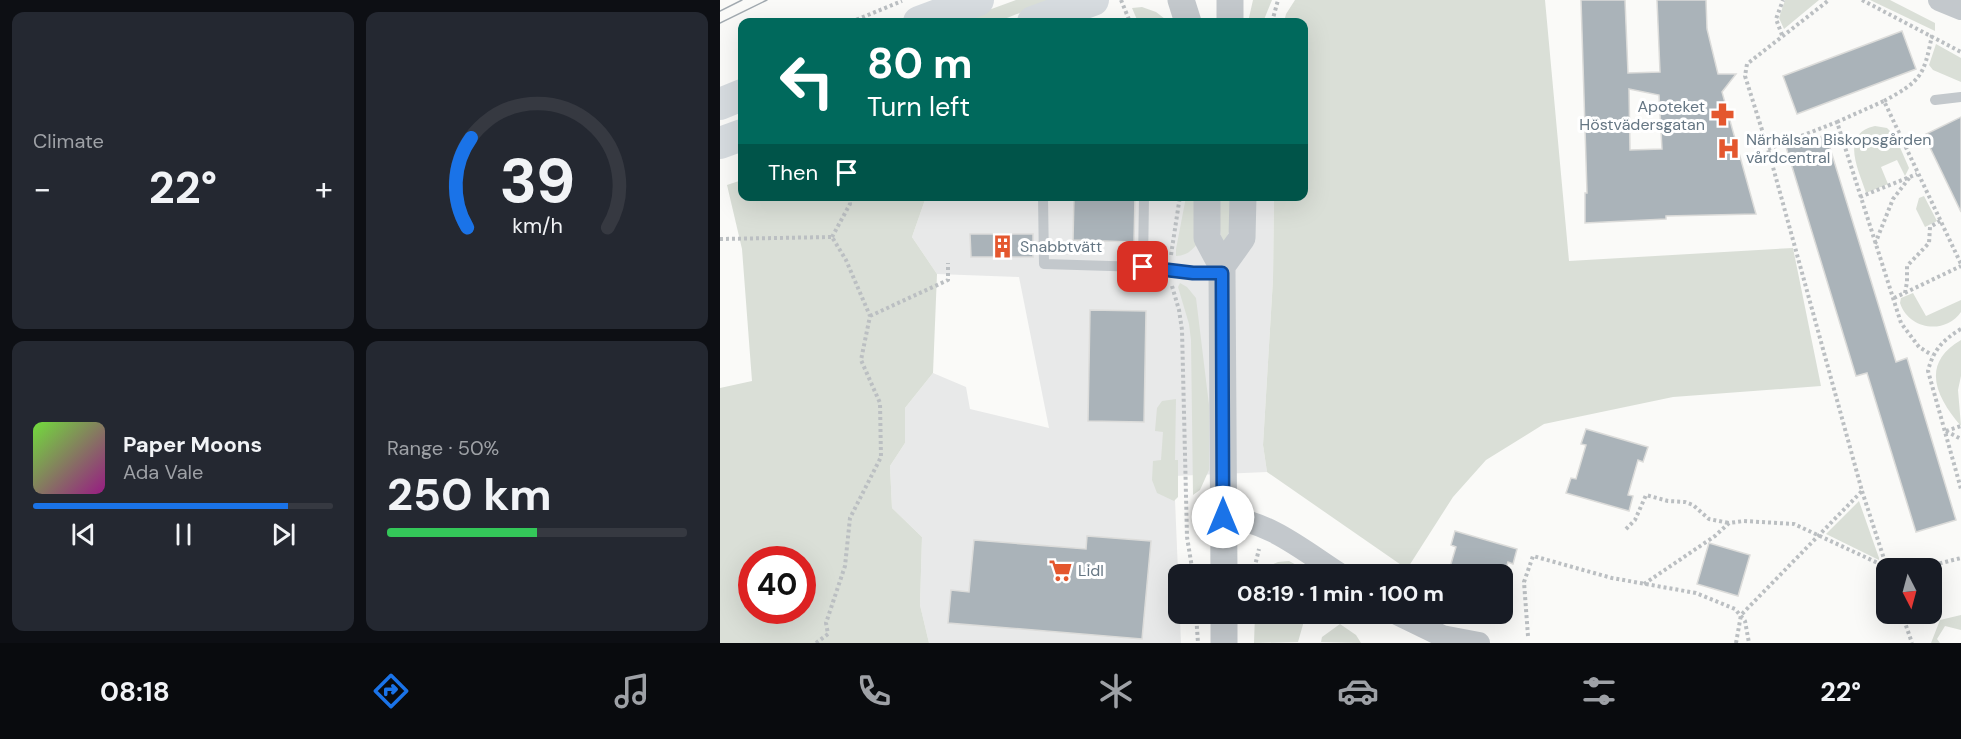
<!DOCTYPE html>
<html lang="en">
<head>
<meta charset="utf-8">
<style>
	:root { --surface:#171b24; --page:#242831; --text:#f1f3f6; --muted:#9ea1a6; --line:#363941; --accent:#1a73e8 }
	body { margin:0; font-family:"DM Sans",sans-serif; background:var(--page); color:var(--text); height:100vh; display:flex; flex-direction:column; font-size:22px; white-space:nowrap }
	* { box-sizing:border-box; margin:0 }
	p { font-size:20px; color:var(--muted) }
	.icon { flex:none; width:33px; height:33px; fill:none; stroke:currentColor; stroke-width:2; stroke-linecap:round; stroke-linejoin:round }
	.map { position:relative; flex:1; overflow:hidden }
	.drawer { display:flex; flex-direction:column; gap:12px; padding:12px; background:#0d0f14; width:720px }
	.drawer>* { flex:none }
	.top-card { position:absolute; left:18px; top:18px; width:570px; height:183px; border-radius:12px; box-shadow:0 6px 24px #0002; background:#00695c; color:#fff; overflow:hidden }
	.needle { width:39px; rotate:174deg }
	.fabs { position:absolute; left:1156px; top:558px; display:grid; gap:12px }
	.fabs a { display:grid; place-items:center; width:66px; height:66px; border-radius:12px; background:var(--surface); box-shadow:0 6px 24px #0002; font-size:30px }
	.speed { position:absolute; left:18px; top:546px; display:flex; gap:12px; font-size:30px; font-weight:700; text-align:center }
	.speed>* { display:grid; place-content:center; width:78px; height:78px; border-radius:50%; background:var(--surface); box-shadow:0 6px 24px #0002; line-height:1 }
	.speed .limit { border:9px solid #d22; background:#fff; color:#111 }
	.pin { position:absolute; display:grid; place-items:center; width:51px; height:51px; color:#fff; margin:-26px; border-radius:12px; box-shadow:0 3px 9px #0006 }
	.me { position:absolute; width:66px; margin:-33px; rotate:0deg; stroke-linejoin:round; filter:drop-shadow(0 0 4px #0008) }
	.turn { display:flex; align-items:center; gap:21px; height:126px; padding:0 30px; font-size:27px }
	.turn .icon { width:78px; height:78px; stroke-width:2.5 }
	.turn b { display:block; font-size:42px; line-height:51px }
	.then { display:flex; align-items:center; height:57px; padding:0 30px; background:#0003; gap:12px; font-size:22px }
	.big { font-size:45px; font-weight:700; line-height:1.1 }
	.drawer .tile { flex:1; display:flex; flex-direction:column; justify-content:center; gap:9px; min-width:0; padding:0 21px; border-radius:12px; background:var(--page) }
	.drawer .dial { align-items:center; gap:0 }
	.dial svg { height:156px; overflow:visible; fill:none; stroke:var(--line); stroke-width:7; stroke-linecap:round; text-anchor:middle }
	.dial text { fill:var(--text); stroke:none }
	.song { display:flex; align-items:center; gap:18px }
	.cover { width:72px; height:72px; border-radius:9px; background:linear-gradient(135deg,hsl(100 70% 55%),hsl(310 70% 35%)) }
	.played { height:6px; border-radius:3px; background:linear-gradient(90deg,var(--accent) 85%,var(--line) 85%) }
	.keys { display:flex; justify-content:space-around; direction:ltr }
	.heat { display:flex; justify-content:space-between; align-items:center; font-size:33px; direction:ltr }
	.charge { height:9px; border-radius:4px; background:linear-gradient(90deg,#34c759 50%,var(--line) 0) }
	.drawer .tiles { flex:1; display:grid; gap:12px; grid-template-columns:repeat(2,1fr) }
	.trip { position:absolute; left:448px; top:564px; width:345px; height:60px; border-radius:12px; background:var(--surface); box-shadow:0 6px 24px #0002; font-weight:700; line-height:60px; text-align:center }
	.menu { display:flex; height:96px; justify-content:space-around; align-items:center; background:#090b0e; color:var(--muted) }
	.menu .icon { width:42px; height:42px }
	.menu .on { color:var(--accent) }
	.menu b { font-size:27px; color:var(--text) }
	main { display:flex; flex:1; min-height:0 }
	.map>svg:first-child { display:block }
	.built { fill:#e8e9e9 }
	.green { fill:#dadfd7; fill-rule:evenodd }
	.building { fill:#aab3b9; stroke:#dcdcda; stroke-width:1.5; fill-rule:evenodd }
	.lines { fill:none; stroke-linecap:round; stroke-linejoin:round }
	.path { stroke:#bbbfc2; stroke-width:4; stroke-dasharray:3 3; stroke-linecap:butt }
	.service { stroke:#c3c8cc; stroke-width:10 }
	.minor { stroke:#c3c8cc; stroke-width:22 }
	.tertiary { stroke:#c3c8cc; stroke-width:27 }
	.secondary { stroke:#d6dbdf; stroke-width:32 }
	.tram { stroke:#a2aab0; stroke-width:1.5 }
	.route-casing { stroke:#114b97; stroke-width:15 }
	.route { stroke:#1a73e8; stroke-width:10 }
	.labels { text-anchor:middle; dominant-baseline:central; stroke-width:6; stroke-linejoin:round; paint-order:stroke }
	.poi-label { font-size:16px; fill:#657683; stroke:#fff; text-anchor:start }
</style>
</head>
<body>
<main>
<section class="drawer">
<div class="tiles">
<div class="tile"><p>Climate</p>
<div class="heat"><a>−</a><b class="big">22°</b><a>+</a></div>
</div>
<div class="tile dial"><svg viewBox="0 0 100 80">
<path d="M14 69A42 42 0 1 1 86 69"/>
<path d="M14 69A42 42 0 0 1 16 23" stroke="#1a73e8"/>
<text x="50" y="56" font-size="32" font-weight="700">39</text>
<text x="50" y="72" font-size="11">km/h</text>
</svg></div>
<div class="tile">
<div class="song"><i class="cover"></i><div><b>Paper Moons</b><p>Ada Vale</p></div></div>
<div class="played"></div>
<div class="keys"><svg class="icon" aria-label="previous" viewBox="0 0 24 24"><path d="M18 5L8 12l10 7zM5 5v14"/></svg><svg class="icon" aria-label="pause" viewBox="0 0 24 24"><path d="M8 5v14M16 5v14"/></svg><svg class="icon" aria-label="next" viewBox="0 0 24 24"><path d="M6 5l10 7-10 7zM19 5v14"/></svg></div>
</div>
<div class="tile"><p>Range · 50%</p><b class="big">250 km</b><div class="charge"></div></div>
</div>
</section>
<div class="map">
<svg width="1241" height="643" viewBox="0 0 1241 643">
	<rect width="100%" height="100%" fill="#fafaf8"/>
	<path class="built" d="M206 197H554L553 279 543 445 547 472 454 476 461 643H209L200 605 202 537 172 508 170 466 185 443V408L213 373 246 387 250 409 329 428 299 277 217 274 192 237Z"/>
	<path class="green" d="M296 0H332L277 22H236Z
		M533 0H552L543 22H528Z
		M575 0H825L849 261 1073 248 1101 386 953 397 824 424 766 460 733 497 687 569 547 472 543 445 553 279 554 197 584 196V22H564L566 14Z
		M1065 0H1099L1064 29 1059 18Z
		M1150 0H1170L1215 23V31Z
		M422 7 436 12 449 22H418L412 8Z
		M1216 44 1241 58V82L1213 70 1209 65Z
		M1155 126 1167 128 1175 136 1189 168 1185 176 1177 160 1161 167 1168 184 1146 193C1139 170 1119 134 1155 126Z
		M22 180V196L206 197 192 237 217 274 213 373 185 408V443L170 466 172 508 202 537 200 605 209 643H0V388L32 381 22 249 7 185ZM32 560H82V610H32Z
		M1204 196 1217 221 1205 227 1196 209 1199 198Z
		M466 197H481L477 244C472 251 465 256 456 256V249Z
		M494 197H512L510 229 503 247Z
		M460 283 467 287 476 298 489 405V470L480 490 473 495 471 340 469 324 458 287Z
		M1193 293 1206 316 1241 300V312C1225 335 1189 330 1180 303L1181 298Z
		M1241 340V376L1238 390 1241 426C1216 397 1200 364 1241 340Z
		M456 399 455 460H458V497L454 501 437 493 432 480 433 461 441 460 443 432 435 431 437 408 442 401Z
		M1139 501 1159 558V560L1106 534Z
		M569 561 593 574H565L549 566 558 562Z
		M535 614H561L584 621 578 642 534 643Z
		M1241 615V630L1225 626 1217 639 1220 643H1211L1220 620Z
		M620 624 636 635 641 643 601 642 602 637Z"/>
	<path class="building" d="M861 0H905L908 73 940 72 937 0H986L987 29 998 74H1016L1002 92 1036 214 946 216V219L865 223V193H867ZM909 89 939 95 942 149 910 150Z
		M1182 31 1196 69 1077 114 1063 76Z
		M1241 117V212L1204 135Z
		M1106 135 1176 362 1187 358 1236 520 1196 532 1147 373 1136 376 1066 147Z
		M354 196 415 197 414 242 353 240Z
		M250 234H313V257H251Z
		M370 310 426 311 424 422 368 421Z
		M866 429 928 447 923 462 918 460 908 495 913 496 909 511 846 493 851 478 856 479 866 445 861 444Z
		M735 531 797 549 793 564 788 562 783 579V574H728L736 547 731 545Z
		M367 536 431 541 422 639 228 623 231 590 249 592 254 540 366 549Z
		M989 543 1030 555 1018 596 977 584Z"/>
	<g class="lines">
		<path class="path" d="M401 0 410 22
			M1142 0 1241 52
			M131 22 182 1
			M552 22 558 0
			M1062 35 1056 19 1063 0
			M1164 101C1201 81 1204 76 1212 35
			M1117 122 1164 101 1241 264
			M1048 149 1117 122 1181 323 1199 347 1212 355
			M1140 197 1197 174
			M112 237 130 204 129 196
			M0 239 112 237
			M1155 244 1173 199 1190 177
			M451 255 460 196
			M452 286 459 310 462 330 467 537 473 574
			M1185 293 1187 282V266L1209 243 1210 227 1220 221
			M1174 298 1241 266
			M150 316 228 280V263
			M1241 329C1223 340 1213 350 1208 371L1241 489
			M1226 431 1241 439
			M1226 431 1241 426
			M1142 491 1167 568
			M906 529 915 520 926 495 948 501 965 502 973 505 989 519 1009 523
			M1202 568 1241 558
			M533 574 539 549
			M924 584 995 536 1009 523 1024 521 1074 524 1160 564 1165 563
			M476 614 478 643
			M1182 614 1192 643
			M808 636 804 582 813 556 892 578 976 593 1015 609 1025 621 1029 643
			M96 643 108 634 106 623 125 566 130 518 161 457 160 403 141 360 150 316 126 260 112 237
			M1016 643 1021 615 1142 491 1048 149 1025 76 1027 64 1109 0"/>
		<path class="service" d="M1215 100 1241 97
			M323 196 324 264 423 267
			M424 196 423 267 473 273H502"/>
		<path class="minor" d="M1219 0 1241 9
			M503 517C548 520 584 551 620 574
			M677 614 722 636 759 643"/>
		<path class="tertiary" d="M461 0 468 22
			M510 22V0
			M487 196V238L502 266V273L504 574
			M502 266 522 238 523 196
			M504 614V643"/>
		<path class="secondary" d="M199 22 258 0
			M313 22 373 0
			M0 104 22 95
			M0 143 22 135"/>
		<path class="tram" d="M0 11 22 0
			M0 23 47 0"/>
	</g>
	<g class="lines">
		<defs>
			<path id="route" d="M423 267 473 273H502L503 517"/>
		</defs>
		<use href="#route" class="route-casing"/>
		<use href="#route" class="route"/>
	</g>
	<defs>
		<symbol id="pharmacy-bare" viewBox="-9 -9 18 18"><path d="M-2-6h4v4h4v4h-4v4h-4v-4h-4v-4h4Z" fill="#e4572e" stroke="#fff" stroke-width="2.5" paint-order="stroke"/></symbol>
		<symbol id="hospital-bare" viewBox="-9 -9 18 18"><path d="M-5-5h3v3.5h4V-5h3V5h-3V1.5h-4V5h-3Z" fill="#e4572e" stroke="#fff" stroke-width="2.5" paint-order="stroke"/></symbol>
		<symbol id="building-bare" viewBox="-9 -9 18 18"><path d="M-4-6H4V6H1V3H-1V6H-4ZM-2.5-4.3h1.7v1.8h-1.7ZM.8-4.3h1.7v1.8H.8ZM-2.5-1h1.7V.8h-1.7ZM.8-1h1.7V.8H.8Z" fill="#e4572e" stroke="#fff" stroke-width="2.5" paint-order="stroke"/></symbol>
		<symbol id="supermarket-bare" viewBox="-9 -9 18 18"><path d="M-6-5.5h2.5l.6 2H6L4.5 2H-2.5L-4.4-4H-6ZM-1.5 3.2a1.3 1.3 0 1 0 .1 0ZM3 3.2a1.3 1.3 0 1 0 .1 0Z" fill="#e4572e" stroke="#fff" stroke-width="2.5" paint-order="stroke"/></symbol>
	</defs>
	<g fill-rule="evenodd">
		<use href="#pharmacy-bare" x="986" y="98" width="33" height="33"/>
		<use href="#hospital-bare" x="992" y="132" width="33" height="33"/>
		<use href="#building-bare" x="266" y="230" width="33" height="33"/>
		<use href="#supermarket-bare" x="324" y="554" width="33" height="33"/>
	</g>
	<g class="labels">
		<g class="poi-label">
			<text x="985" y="106" text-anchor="end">Apoteket<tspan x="985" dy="18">Höstvädersgatan</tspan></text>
			<text x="1026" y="139">Närhälsan Biskopsgården<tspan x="1026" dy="18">vårdcentral</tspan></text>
			<text x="300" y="246">Snabbtvätt</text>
			<text x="358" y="570">Lidl</text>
		</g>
	</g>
</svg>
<div class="fabs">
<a><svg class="needle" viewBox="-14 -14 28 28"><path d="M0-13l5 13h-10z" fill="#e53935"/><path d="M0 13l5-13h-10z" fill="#9ea1a6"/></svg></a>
</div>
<div class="speed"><div class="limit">40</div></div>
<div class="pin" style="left:423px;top:267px;background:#d93025"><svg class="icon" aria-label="arrive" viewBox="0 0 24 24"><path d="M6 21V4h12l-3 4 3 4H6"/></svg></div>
<svg class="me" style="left:503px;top:517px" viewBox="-20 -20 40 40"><circle r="19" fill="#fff"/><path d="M0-13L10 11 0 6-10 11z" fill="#1a73e8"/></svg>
<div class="trip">08:19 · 1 min · 100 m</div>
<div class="top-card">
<div class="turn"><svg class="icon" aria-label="left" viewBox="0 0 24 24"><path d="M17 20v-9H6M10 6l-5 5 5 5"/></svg><div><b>80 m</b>Turn left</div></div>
<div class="then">Then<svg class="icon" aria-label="arrive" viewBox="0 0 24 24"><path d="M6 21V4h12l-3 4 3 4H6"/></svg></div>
</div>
</div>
</main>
<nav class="menu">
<b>08:18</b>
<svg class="icon on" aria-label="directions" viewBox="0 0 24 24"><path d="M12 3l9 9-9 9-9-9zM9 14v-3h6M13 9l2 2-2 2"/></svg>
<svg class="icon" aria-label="music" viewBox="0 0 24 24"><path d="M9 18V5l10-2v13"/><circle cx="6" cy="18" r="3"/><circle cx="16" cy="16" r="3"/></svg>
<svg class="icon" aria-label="phone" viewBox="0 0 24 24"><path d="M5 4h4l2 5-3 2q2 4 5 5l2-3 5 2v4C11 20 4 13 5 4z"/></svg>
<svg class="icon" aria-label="climate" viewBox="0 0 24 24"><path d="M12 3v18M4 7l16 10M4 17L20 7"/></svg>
<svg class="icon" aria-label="car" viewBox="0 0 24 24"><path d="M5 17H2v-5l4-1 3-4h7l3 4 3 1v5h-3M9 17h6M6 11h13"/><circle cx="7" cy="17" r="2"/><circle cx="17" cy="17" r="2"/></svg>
<svg class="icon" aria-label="filters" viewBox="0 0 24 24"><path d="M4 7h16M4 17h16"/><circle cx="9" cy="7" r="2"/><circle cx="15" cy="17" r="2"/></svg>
<b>22°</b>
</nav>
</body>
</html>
